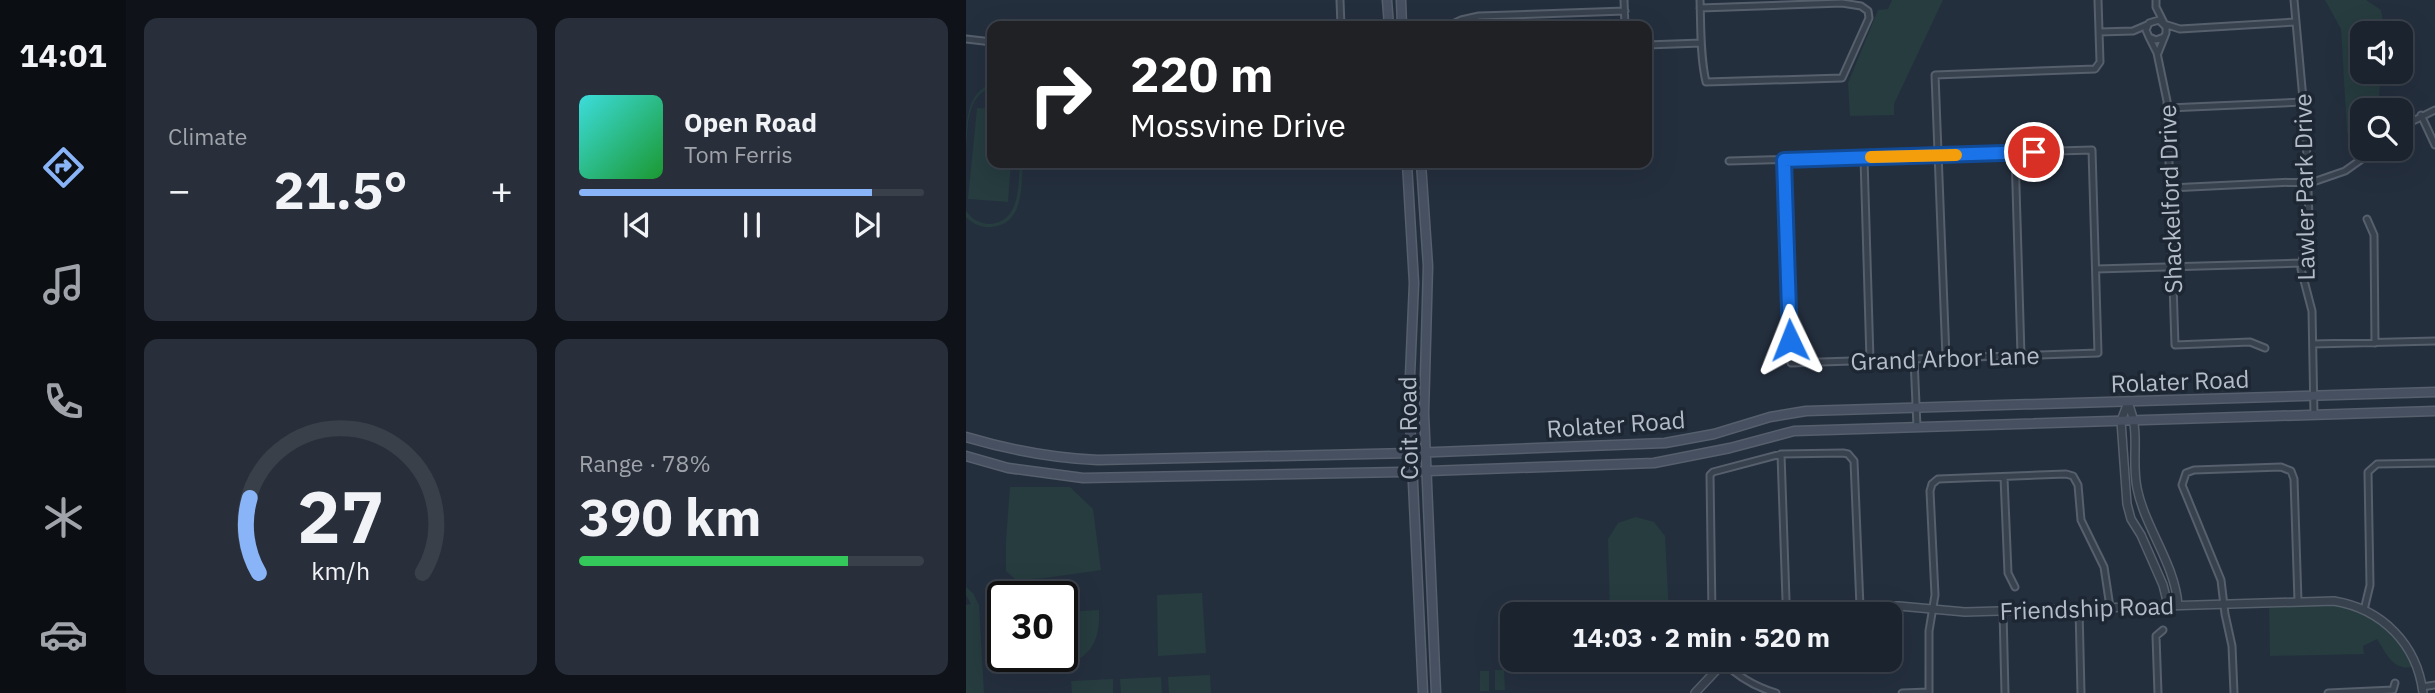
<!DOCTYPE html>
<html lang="en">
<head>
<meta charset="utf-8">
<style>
	:root { --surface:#1b232e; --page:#282f3a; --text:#f1f3f6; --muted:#a0a4aa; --line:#39404a; --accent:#8ab4f8 }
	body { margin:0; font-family:"IBM Plex Sans",sans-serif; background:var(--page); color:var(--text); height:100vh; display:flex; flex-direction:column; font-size:26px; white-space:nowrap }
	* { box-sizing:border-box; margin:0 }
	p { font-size:23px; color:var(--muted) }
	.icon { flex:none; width:38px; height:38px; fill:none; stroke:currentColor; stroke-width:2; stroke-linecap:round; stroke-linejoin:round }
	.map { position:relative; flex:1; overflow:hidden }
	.panel { display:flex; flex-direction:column; gap:18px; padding:18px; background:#0f1319; width:840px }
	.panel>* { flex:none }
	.top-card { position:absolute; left:21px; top:21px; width:665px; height:147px; border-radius:14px; box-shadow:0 7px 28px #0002,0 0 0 2px var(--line); background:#202124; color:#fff; overflow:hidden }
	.fabs { position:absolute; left:1384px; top:21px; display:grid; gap:14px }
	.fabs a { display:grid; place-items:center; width:63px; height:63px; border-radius:14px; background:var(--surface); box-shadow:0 7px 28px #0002,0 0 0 2px var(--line); font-size:35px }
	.speed { position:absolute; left:21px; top:581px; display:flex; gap:14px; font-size:35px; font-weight:700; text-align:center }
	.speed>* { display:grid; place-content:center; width:91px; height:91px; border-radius:50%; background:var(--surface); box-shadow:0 7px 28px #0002,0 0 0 2px var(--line); line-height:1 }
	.speed .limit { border:4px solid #111; border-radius:10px; background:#fff; color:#111 }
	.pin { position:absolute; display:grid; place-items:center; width:60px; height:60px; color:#fff; margin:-30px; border:4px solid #fff; border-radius:50%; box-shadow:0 2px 7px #0007 }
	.me { position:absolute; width:77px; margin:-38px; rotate:358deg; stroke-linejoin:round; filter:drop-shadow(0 0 5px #0008) }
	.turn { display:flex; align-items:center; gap:24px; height:147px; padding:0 28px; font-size:32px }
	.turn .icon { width:91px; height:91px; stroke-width:2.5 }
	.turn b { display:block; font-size:49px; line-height:60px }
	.big { font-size:52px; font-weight:800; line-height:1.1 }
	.panel .tile { flex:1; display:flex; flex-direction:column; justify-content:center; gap:10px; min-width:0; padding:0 24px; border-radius:14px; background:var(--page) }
	.panel .dial { align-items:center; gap:0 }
	.dial svg { height:182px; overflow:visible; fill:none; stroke:var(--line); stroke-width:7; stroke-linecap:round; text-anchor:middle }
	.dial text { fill:var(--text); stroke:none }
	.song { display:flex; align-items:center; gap:21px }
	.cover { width:84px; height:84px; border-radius:10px; background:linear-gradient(135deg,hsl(180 70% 55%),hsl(130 70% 35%)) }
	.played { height:7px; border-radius:4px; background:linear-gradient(90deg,var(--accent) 85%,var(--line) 85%) }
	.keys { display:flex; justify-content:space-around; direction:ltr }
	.heat { display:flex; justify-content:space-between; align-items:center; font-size:38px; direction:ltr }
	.charge { height:10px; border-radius:5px; background:linear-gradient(90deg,#34c759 78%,var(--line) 0) }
	.panel .tiles { flex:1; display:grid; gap:18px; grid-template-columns:repeat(2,1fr) }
	.trip { position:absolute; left:534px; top:602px; width:402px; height:70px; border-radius:14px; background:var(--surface); box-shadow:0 7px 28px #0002,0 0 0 2px var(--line); font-weight:800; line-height:70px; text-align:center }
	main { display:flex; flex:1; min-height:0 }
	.tab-bar { display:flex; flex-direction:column; width:126px; justify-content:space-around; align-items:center; background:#0b0e12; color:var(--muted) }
	.tab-bar .icon { width:49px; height:49px }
	.tab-bar .current { color:var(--accent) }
	.tab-bar b { font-size:32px; color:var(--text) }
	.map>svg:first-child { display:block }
	.green { fill:#263c3f }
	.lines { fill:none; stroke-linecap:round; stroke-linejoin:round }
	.minor-casing { stroke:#565f6c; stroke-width:9 }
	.tertiary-casing { stroke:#565f6c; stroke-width:10 }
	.secondary-casing { stroke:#565f6c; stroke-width:11 }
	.minor { stroke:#38414e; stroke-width:5 }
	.tertiary { stroke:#38414e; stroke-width:7 }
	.secondary { stroke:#465061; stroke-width:8 }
	.route-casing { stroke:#114b97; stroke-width:18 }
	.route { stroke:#1a73e8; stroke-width:12 }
	.slow { stroke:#f59e0b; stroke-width:12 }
	.labels { text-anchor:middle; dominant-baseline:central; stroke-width:7; stroke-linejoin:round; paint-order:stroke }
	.street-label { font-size:24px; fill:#b4bcc9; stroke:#1d2633 }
</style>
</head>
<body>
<main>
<nav class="tab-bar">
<b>14:01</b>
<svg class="icon current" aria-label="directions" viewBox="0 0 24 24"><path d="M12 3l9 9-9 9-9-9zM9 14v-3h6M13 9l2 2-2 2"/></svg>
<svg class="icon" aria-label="music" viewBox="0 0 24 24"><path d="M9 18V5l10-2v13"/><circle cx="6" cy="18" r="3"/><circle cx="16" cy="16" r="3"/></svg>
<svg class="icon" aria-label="phone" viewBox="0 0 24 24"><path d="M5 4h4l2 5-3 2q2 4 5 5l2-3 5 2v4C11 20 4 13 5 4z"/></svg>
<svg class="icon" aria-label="climate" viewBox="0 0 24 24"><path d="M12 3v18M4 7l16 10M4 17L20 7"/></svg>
<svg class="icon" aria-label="car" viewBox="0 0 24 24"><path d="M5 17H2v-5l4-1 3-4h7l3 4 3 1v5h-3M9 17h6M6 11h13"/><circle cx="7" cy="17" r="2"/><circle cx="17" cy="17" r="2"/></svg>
</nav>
<section class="panel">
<div class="tiles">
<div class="tile"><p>Climate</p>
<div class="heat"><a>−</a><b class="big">21.5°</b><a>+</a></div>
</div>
<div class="tile">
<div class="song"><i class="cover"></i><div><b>Open Road</b><p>Tom Ferris</p></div></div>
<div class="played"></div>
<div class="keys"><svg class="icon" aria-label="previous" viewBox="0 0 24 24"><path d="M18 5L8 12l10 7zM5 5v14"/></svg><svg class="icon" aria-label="pause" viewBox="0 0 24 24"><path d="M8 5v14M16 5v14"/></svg><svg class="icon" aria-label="next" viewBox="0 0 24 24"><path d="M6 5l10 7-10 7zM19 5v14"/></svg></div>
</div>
<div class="tile dial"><svg viewBox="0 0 100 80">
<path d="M14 69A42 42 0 1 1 86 69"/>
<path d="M14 69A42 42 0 0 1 10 36" stroke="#8ab4f8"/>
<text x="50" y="56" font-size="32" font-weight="700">27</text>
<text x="50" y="72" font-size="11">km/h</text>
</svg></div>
<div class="tile"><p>Range · 78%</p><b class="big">390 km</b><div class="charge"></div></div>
</div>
</section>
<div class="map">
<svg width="1469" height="693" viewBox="0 0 1469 693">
	<rect width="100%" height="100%" fill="#242f3e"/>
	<path class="green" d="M926 0H977L928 104V115L884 116 882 83 912 10 922 9Z
		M1359 0H1400L1415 10 1419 33H1396V72H1415L1412 110H1396V141L1390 146 1385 144 1381 132 1375 29Z
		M26 84V88C0 95 2 127 0 150 0 124 0 92 26 84Z
		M11 108 26 109V163H45L42 202 2 199Z
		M54 163H57C55 187 58 224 26 227 15 228 7 224 0 217V211C6 219 14 224 24 224 55 222 52 184 54 163Z
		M44 487H104L127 509 135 570 79 578 50 580 40 571V541Z
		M670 517 688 522 699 536 703 614H644L642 539 652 523Z
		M0 587 7 593 13 605 18 693H0V605L5 604 0 595Z
		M236 593 240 653 192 656 191 595Z
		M1368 603C1399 612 1441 630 1446 667 1427 671 1420 653 1411 639L1397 646 1398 654 1304 656 1303 605Z
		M133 610C135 647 119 665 82 666V656H96V612Z
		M529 670H538L539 690H529Z
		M514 671H523V691H514Z
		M244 675 245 693H203L202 677Z
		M195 677 196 693H155L154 679Z
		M147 679V693H106L105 681Z"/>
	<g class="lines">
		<defs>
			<path id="minor" d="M374 0 375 26
				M658 0 659 26
				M734 0C735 27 734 56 740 82L876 78 903 18 902 11 895 6 876 3 734 8
				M1190 0V7L1198 23
				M1328 0 1340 132 1343 220 1335 269 1346 311 1348 415
				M1198 24 1214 29 1330 22
				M482 26 495 20 513 16 659 11
				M1133 32 1167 31 1181 25
				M1183 37 1191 53 1201 101 1209 345 1284 342 1299 348
				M0 39 26 42
				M681 45 735 43
				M1192 53 1200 33V27L1193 20 1183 23 1180 30 1183 37 1190 40 1198 37
				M969 75 980 358
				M969 75 1129 69 1134 62 1132 0
				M1202 108 1338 102
				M1455 115 1469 145
				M1435 127 1469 110
				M1049 153 1055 355
				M898 158 904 360
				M763 161 1126 150 1132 353 825 363 818 160
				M1204 188 1350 181 1379 171 1410 149
				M1401 219 1408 235 1409 343
				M1130 269 1335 263
				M1347 344 1469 341
				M948 359 951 427
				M815 454 820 600 823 614
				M1038 477 1042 573 1049 587
				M1113 608 1115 693
				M1398 610 1404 585 1402 472 1411 464 1469 463
				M1037 611 1039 693
				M746 614 744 475 747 472 815 454 877 453 882 454 888 461 894 607
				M755 660C771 676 789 687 810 693
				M1456 687 1469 685
				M936 693 963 692
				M963 693V631L969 595 964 491 966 484 972 479 1100 474 1107 476 1112 485 1115 520 1138 567 1144 607
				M1192 693 1190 636 1197 630
				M1268 693 1266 646 1259 614 1255 580 1216 485 1220 473 1228 470 1315 467 1325 471 1328 479 1332 601
				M1362 693 1427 690 1429 683"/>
			<path id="tertiary" d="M1162 402 1155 421 1161 504 1165 519 1175 535 1197 585 1202 605
				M1162 403C1175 433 1165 457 1171 488 1179 528 1209 564 1212 605
				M845 614 859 610 894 607 933 606 999 612 1368 601C1416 609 1451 644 1457 693
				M729 693 760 660"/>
			<path id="secondary" d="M421 0 423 26
				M435 0 436 26
				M441 163 448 283 443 399 457 693
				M455 163 462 266 458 413 470 693
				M0 437C44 450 86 458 132 460L445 453 699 443 748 434 804 417 840 411 1469 392
				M0 456 42 468 117 478 435 472 688 463 764 448 828 431 1469 411"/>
		</defs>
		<use href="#minor" class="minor-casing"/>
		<use href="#tertiary" class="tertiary-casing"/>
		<use href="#secondary" class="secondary-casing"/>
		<use href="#minor" class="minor"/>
		<use href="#tertiary" class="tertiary"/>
		<use href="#secondary" class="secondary"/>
	</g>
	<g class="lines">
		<defs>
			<path id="route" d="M824 340 818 160 1068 152"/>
		</defs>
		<use href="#route" class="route-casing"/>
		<use href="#route" class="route"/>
		<path class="slow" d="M905 157 990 155"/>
	</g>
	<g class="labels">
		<g class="street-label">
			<text transform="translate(1338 187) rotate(-91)">Lawler Park Drive</text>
			<text transform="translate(1204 199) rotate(-92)">Shackelford Drive</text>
			<text transform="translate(979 358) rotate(-2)">Grand Arbor Lane</text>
			<text transform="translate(1214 381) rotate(-2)">Rolater Road</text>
			<text transform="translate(650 424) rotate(-4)">Rolater Road</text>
			<text transform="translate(442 428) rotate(-91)">Coit Road</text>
			<text transform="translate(1121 608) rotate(-2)">Friendship Road</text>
		</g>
	</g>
</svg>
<div class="fabs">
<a><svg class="icon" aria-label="sound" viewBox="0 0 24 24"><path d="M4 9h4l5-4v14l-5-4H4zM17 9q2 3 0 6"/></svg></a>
<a><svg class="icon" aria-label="search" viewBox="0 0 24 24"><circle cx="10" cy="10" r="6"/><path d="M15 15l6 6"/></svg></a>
</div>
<div class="speed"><div class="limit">30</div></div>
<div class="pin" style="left:1068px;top:152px;background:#d93025"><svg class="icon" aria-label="arrive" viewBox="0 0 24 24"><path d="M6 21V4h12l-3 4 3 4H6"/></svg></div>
<svg class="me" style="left:824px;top:340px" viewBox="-20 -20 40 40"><path d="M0-17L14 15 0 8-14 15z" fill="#1a73e8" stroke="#fff" stroke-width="4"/></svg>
<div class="trip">14:03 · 2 min · 520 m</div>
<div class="top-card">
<div class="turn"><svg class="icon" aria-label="right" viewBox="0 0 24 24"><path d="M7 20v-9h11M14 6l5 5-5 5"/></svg><div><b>220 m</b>Mossvine Drive</div></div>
</div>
</div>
</main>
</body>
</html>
